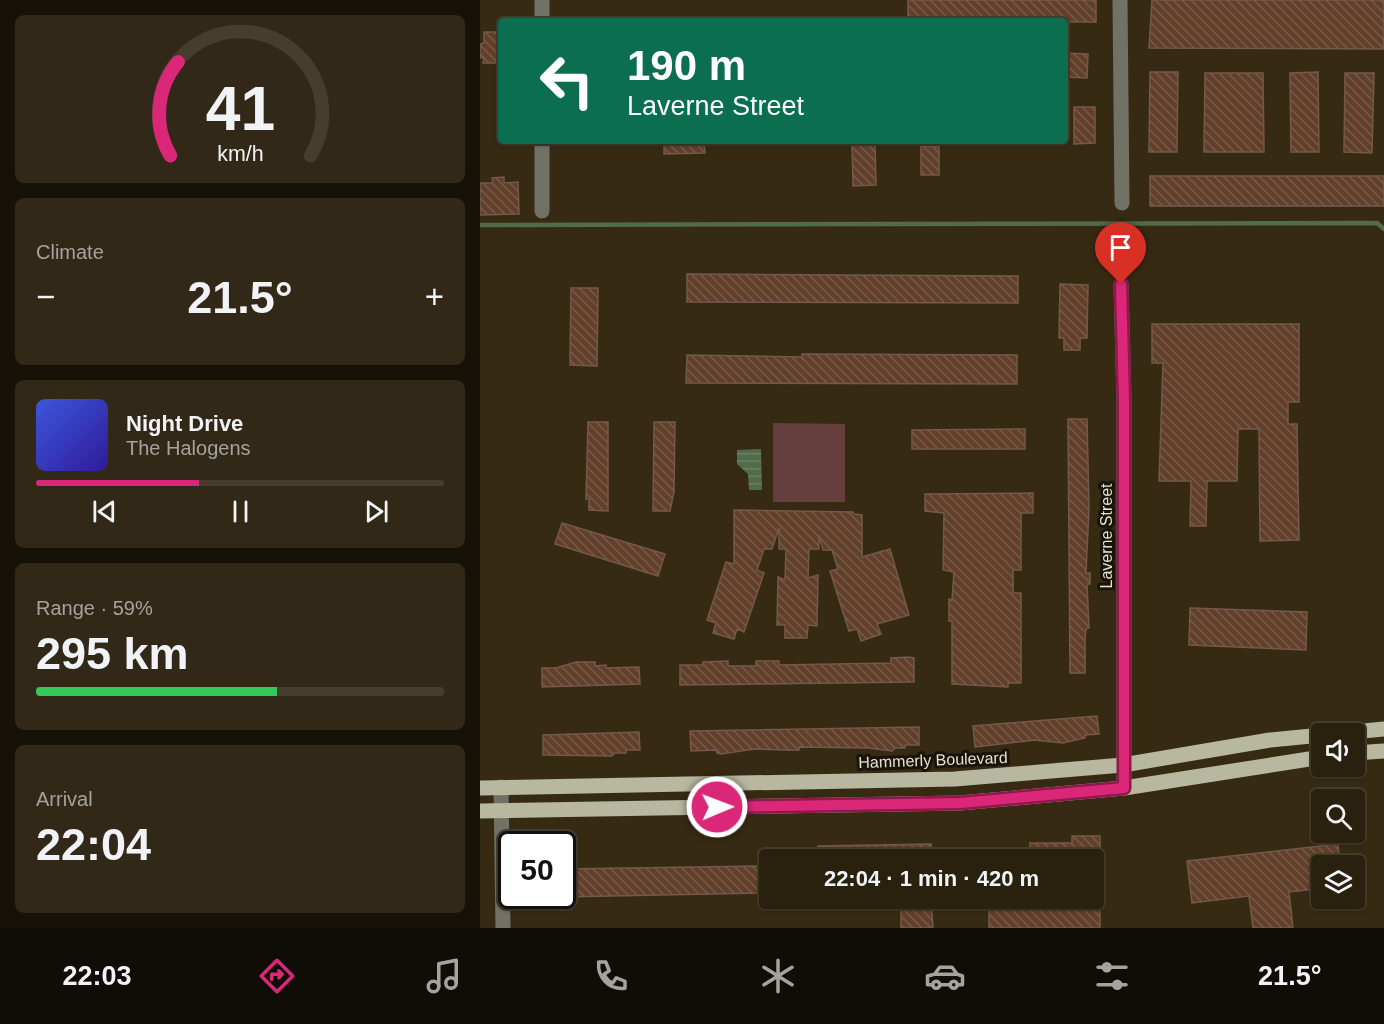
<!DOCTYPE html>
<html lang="en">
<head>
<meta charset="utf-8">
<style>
	:root { --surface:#29200e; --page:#312817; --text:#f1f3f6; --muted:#a5a39e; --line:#453e2e; --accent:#db2777 }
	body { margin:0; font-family:Arial,sans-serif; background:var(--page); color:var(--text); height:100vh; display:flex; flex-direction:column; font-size:22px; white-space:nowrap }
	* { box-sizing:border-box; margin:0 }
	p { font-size:20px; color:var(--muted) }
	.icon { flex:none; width:33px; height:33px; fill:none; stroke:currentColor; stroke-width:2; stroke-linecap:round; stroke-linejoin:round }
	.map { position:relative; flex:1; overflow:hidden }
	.details { display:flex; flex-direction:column; gap:15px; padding:15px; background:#171208; width:480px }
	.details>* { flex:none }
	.hud { position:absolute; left:18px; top:18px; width:570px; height:126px; border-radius:6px; box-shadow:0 2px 4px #0004,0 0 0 2px var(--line); background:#0b6e4f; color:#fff; overflow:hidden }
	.tools { position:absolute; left:831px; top:723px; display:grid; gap:12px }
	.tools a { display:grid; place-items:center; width:54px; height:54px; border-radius:6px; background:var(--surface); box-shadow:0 2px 4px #0004,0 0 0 2px var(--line); font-size:30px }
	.speed { position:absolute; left:18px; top:831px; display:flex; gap:12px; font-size:30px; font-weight:700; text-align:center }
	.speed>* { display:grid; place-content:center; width:78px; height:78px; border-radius:50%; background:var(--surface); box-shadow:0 2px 4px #0004,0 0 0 2px var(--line); line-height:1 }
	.speed .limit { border:3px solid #111; border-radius:9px; background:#fff; color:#111 }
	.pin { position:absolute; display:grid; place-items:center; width:51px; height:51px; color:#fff; margin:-62px -26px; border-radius:50% 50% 50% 0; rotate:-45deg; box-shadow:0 0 6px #0007 }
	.pin .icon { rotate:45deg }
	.me { position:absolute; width:66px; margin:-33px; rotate:89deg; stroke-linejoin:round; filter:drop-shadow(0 0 4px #0008) }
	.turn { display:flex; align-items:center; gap:21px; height:126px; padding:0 30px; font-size:27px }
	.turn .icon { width:78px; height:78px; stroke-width:2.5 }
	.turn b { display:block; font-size:42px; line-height:51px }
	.big { font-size:45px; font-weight:600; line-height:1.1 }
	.details .widget { flex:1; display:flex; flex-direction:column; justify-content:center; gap:9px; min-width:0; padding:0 21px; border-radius:9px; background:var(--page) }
	.details .dial { align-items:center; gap:0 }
	.dial svg { height:156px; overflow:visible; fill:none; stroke:var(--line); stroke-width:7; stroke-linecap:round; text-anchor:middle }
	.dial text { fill:var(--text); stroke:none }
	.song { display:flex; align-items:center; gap:18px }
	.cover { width:72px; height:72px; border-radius:9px; background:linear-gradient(135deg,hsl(230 70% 55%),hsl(250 70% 35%)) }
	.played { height:6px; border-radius:3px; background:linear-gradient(90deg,var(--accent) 40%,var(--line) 40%) }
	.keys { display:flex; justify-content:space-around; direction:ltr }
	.heat { display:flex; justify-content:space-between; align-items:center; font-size:33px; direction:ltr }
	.charge { height:9px; border-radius:4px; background:linear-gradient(90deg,#34c759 59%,var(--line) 0) }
	.trip { position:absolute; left:279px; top:849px; width:345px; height:60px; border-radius:6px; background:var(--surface); box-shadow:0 2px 4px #0004,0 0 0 2px var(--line); font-weight:600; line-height:60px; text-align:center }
	.tabs { display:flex; height:96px; justify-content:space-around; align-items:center; background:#100d06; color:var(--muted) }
	.tabs .icon { width:42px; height:42px }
	.tabs .current { color:var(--accent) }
	.tabs b { font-size:27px; color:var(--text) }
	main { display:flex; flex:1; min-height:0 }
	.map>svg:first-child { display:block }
	.green { fill:#653e3e }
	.water { fill:url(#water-rules) }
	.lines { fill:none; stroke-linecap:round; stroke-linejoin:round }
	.stream { stroke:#526b4b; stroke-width:4.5 }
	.building { fill:url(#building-back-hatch); stroke:#73594b; stroke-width:1.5 }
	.minor { stroke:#717266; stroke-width:15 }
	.major { stroke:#b7b89f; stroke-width:15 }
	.route-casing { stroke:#8e194d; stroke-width:15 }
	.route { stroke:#db2777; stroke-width:10 }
	.labels { text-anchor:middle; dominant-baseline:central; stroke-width:6; stroke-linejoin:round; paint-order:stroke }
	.street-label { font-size:16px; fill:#e6ded0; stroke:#19140a }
</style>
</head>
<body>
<main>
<section class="details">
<div class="widget dial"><svg viewBox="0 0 100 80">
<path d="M14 69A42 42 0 1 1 86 69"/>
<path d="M14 69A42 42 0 0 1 18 21" stroke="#db2777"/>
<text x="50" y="56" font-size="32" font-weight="700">41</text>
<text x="50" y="72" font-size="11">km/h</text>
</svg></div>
<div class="widget"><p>Climate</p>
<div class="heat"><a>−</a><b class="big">21.5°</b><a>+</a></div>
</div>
<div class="widget">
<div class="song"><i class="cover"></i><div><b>Night Drive</b><p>The Halogens</p></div></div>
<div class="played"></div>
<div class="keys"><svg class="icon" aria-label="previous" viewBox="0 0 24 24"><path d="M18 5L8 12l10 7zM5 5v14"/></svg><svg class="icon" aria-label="pause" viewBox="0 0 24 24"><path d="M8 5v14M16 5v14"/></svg><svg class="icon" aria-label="next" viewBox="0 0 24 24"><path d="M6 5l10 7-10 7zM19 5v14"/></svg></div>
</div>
<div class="widget"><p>Range · 59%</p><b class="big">295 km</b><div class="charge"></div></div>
<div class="widget"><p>Arrival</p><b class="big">22:04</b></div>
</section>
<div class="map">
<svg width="904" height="928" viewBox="0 0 904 928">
	<defs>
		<pattern id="water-rules" width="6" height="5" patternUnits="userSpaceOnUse" patternTransform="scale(1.5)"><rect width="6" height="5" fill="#526b4b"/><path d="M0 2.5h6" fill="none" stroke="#6b8064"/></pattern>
		<pattern id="building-back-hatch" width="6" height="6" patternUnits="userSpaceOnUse" patternTransform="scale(1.5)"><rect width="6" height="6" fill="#623f2b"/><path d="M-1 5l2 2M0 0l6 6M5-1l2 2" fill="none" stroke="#785a49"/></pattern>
	</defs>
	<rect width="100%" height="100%" fill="#372a13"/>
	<path class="green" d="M293 423 365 424V502H293Z"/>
	<path class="water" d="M281 449 282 490H269L268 474 257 464V450Z"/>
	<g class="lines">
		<path class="stream" d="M0 225 897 223 904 229"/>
	</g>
	<path class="building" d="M428 0H616V22L428 21Z
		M672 0H904V49L669 48Z
		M4 32H21V63H3L4 57 0 58V44L4 43Z
		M585 53 608 54 607 78 585 77Z
		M670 72H698L697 152H669Z
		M838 72 839 152H811L810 73Z
		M725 73H783L784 152H724Z
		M865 73H894L892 153 864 152Z
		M594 107H615V143L594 144Z
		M224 141 225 153 184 154V142Z
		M395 143 396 185 373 186 372 144Z
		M441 146 459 147V175H441Z
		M670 176H904V206H670Z
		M24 177V183L38 182 39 214 0 215V183H13L12 178Z
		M207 274 538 276V303L207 302Z
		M580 284 608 285 607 338H600V350H584V338H579Z
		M91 288H118L117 366 90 365Z
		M672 324H819V402H808V424H817L819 540 780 541 779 429H758L757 481H727L726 526H710L711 481H679L683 363H672Z
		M322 354 537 355V384L206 383 207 355 322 357Z
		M588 419H607L609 509 606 573H610V584H607L609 628 606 629 605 640V673H590Z
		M108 422H128V511L109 510V499H106Z
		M174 422H195L194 492 190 511H173Z
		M545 429V449H432V430Z
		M553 493V513H541V570H533V593H541V683H528V687L472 684V621H469V599L472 600 474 572 463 570 464 513 445 511V494Z
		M254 510 373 512 374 514 382 515V557L410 549 429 615 397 624 401 634 381 641 377 629 369 631 350 571 358 569 352 550H343L339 535V549H329L328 578 338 575 337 626 328 625 327 638H305V625H297L298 577 305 580 306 549H299V528L292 549H284L277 570 284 573 264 632 257 629 254 639 233 633 236 623 227 620 246 562 254 564Z
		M82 523 185 554 178 576 75 544Z
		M710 608 827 612 826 650 709 645Z
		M428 657 434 658V682L200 685V665H223V662L248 661V666H276V661H299V665L411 663V658Z
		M96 662H115V666L126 665V668L159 667 160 684 62 687V668H76Z
		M617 716 619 734 605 735V738L583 743 555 740 495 747 493 726Z
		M439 727V745H425V748H415L412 751 388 748 319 747V750H307L274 749 241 754 237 753 236 750 211 751 210 731Z
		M159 732 160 750H146V753H135L132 756 63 755V735Z
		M592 836H620V860H550V843H592Z
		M451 844V860H338V846Z
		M858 844 860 866H842V888L809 892 813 928H773L769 896 712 903 707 861Z
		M280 866V893L82 897V869Z
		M421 898H451L453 928H421Z
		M509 898H620V928H509Z"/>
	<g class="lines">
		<path class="minor" d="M640 0 642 203
			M62 21V0
			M62 141V211
			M641 284 644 400V788
			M21 787 23 928"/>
		<path class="major" d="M874 753 904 751
			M0 788 475 779 643 765 790 740 904 729
			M0 811 480 803 644 788 842 757"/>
	</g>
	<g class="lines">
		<defs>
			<path id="route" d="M237 807 480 803 644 788V400L641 284"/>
		</defs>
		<use href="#route" class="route-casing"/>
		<use href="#route" class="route"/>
	</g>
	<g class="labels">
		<g class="street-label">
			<text transform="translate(626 536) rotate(-90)">Laverne Street</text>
			<text transform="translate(453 760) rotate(-2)">Hammerly Boulevard</text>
		</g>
	</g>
</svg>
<div class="tools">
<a><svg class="icon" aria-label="sound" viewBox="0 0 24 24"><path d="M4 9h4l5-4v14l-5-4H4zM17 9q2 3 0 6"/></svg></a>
<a><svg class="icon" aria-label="search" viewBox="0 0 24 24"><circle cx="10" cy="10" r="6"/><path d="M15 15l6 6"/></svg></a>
<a><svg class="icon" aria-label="layers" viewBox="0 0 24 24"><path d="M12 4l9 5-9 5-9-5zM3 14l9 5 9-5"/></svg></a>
</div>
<div class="speed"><div class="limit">50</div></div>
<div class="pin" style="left:641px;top:284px;background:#d93025"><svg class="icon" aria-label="arrive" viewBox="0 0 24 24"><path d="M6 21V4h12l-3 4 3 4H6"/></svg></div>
<svg class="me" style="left:237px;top:807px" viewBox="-20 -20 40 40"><circle r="17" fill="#db2777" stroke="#fff" stroke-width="3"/><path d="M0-11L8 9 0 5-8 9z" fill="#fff"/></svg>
<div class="trip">22:04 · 1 min · 420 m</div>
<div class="hud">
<div class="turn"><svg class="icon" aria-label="left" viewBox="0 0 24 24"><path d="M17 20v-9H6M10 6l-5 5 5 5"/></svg><div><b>190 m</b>Laverne Street</div></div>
</div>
</div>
</main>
<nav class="tabs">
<b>22:03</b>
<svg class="icon current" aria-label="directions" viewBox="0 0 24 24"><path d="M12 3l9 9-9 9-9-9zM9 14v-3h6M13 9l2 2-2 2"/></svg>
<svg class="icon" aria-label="music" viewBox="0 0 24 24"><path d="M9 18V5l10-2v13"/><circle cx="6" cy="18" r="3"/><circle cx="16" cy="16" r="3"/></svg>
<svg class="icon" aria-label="phone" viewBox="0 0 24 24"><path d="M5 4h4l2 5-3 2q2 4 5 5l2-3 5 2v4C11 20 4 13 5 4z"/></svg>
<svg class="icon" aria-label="climate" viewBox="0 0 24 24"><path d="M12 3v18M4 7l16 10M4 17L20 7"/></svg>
<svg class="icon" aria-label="car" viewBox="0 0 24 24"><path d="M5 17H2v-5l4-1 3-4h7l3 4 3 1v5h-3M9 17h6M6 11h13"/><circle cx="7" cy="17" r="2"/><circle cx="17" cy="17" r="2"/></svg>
<svg class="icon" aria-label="filters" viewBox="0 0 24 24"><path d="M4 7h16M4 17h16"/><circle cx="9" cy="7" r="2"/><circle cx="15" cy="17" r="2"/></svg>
<b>21.5°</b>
</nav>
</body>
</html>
